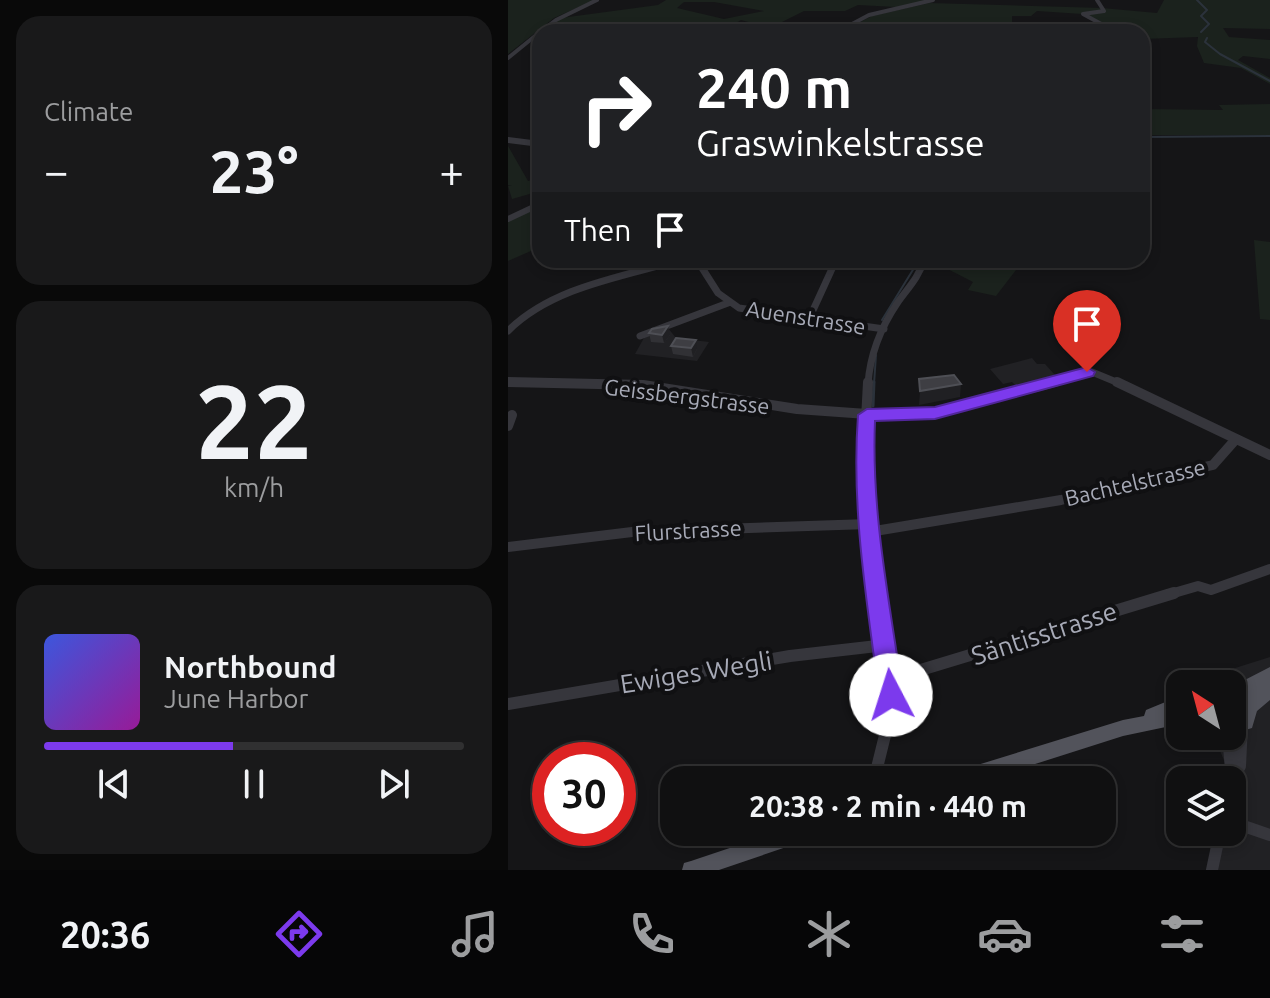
<!DOCTYPE html>
<html lang="en">
<head>
<meta charset="utf-8">
<style>
	:root { --surface:#101011; --page:#19191a; --text:#f1f3f6; --muted:#9c9d9f; --line:#303031; --accent:#7c3aed }
	body { margin:0; font-family:Ubuntu,sans-serif; background:var(--page); color:var(--text); height:100vh; display:flex; flex-direction:column; font-size:30px; white-space:nowrap }
	* { box-sizing:border-box; margin:0 }
	p { font-size:26px; color:var(--muted) }
	.icon { flex:none; width:44px; height:44px; fill:none; stroke:currentColor; stroke-width:2; stroke-linecap:round; stroke-linejoin:round }
	.map { position:relative; flex:1; overflow:hidden }
	.panel { display:flex; flex-direction:column; gap:16px; padding:16px; background:#090909; width:508px }
	.panel>* { flex:none }
	.guide { position:absolute; left:24px; top:24px; width:618px; height:244px; border-radius:24px; box-shadow:0 4px 12px #0003,0 0 0 2px var(--line); background:#202124; color:#fff; overflow:hidden }
	.needle { width:52px; rotate:324deg }
	.fabs { position:absolute; left:658px; top:670px; display:grid; gap:16px }
	.fabs a { display:grid; place-items:center; width:80px; height:80px; border-radius:16px; background:var(--surface); box-shadow:0 4px 12px #0003,0 0 0 2px var(--line); font-size:40px }
	.speed { position:absolute; left:24px; top:742px; display:flex; gap:16px; font-size:40px; font-weight:700; text-align:center }
	.speed>* { display:grid; place-content:center; width:104px; height:104px; border-radius:50%; background:var(--surface); box-shadow:0 4px 12px #0003,0 0 0 2px var(--line); line-height:1 }
	.speed .limit { border:12px solid #d22; background:#fff; color:#111 }
	.pin { position:absolute; display:grid; place-items:center; width:68px; height:68px; color:#fff; margin:-82px -34px; border-radius:50% 50% 50% 0; rotate:-45deg; box-shadow:0 0 8px #0007 }
	.pin .icon { rotate:45deg }
	.me { position:absolute; width:88px; margin:-44px; rotate:355deg; stroke-linejoin:round; filter:drop-shadow(0 0 6px #0008) }
	.turn { display:flex; align-items:center; gap:28px; height:168px; padding:0 32px; font-size:36px }
	.turn .icon { width:104px; height:104px; stroke-width:2.5 }
	.turn b { display:block; font-size:56px; line-height:68px }
	.then { display:flex; align-items:center; height:76px; padding:0 32px; background:#0003; gap:16px; font-size:30px }
	.big { font-size:60px; font-weight:700; line-height:1.1 }
	.panel .card { flex:1; display:flex; flex-direction:column; justify-content:center; gap:12px; min-width:0; padding:0 28px; border-radius:24px; background:var(--page) }
	.panel .dial { align-items:center; gap:0 }
	.dial b { font-size:104px; line-height:1 }
	.song { display:flex; align-items:center; gap:24px }
	.cover { width:96px; height:96px; border-radius:12px; background:linear-gradient(135deg,hsl(230 70% 55%),hsl(300 70% 35%)) }
	.played { height:8px; border-radius:4px; background:linear-gradient(90deg,var(--accent) 45%,var(--line) 45%) }
	.keys { display:flex; justify-content:space-around; direction:ltr }
	.heat { display:flex; justify-content:space-between; align-items:center; font-size:44px; direction:ltr }
	.trip { position:absolute; left:152px; top:766px; width:456px; height:80px; border-radius:24px; background:var(--surface); box-shadow:0 4px 12px #0003,0 0 0 2px var(--line); font-weight:700; line-height:80px; text-align:center }
	.tabs { display:flex; height:128px; justify-content:space-around; align-items:center; background:#060607; color:var(--muted) }
	.tabs .icon { width:56px; height:56px }
	.tabs .selected { color:var(--accent) }
	.tabs b { font-size:36px; color:var(--text) }
	main { display:flex; flex:1; min-height:0 }
	.map>svg:first-child { display:block }
	.built { fill:#212124 }
	.green { fill:#1b221d; fill-rule:evenodd }
	.lines { fill:none; stroke-linecap:round; stroke-linejoin:round }
	.stream-far1 { stroke:#2b323b; stroke-width:2 }
	.stream { stroke:#2b323b; stroke-width:3 }
	.minor-far4 { stroke:#36363c; stroke-width:4 }
	.minor-far3 { stroke:#36363c; stroke-width:6 }
	.minor-far2 { stroke:#36363c; stroke-width:7 }
	.minor-far1 { stroke:#36363c; stroke-width:10 }
	.minor { stroke:#36363c; stroke-width:12 }
	.major { fill:#52535b; fill-rule:evenodd }
	.wall { fill:#313135 }
	.shaded-wall { fill:#202023 }
	.building { fill:#3e3e43; stroke:#4e4f55; stroke-width:2 }
	.route { fill:#7c3aed; stroke:#51269a; stroke-width:2 }
	.labels { text-anchor:middle; dominant-baseline:central; stroke-width:8; stroke-linejoin:round; paint-order:stroke }
	.street-label { font-size:22px; fill:#a7aab7; stroke:#101012 }
	.near-street-label { font-size:26px; fill:#a7aab7; stroke:#101012 }
</style>
</head>
<body>
<main>
<section class="panel">
<div class="card"><p>Climate</p>
<div class="heat"><a>−</a><b class="big">23°</b><a>+</a></div>
</div>
<div class="card dial"><b>22</b><p>km/h</p></div>
<div class="card">
<div class="song"><i class="cover"></i><div><b>Northbound</b><p>June Harbor</p></div></div>
<div class="played"></div>
<div class="keys"><svg class="icon" aria-label="previous" viewBox="0 0 24 24"><path d="M18 5L8 12l10 7zM5 5v14"/></svg><svg class="icon" aria-label="pause" viewBox="0 0 24 24"><path d="M8 5v14M16 5v14"/></svg><svg class="icon" aria-label="next" viewBox="0 0 24 24"><path d="M6 5l10 7-10 7zM19 5v14"/></svg></div>
</div>
</section>
<div class="map">
<svg width="762" height="870" viewBox="0 0 762 870">
	<rect width="100%" height="100%" fill="#151517"/>
	<path class="built" d="M160 328 168 338 201 342 189 361 127 354 137 336Z
		M524 358 529 364H537L547 375 508 386 504 382 495 384 482 369Z
		M762 657V870H704L712 832H724V780L706 736H724V684L683 682Z"/>
	<path class="green" d="M0 0H87L46 18 0 54Z
		M158 0H425L388 7 350 5 337 11H296L262 28 233 20 213 32H34L53 18 150 5ZM176 2H206L256 11 216 19 169 8Z
		M656 0H762V29L715 28 721 37 762 40V59L735 56 730 60 762 78V84L733 68 696 63 689 46 690 37 634 39V32H615L611 23 600 22 598 25 574 14 529 11 523 16H504V23L470 22V32H333L364 16 421 3 594 8 649 13Z
		M762 104V135H634V109L715 110 711 105Z
		M0 146 20 181 32 178V191L4 199 0 186 4 185H0Z
		M32 205 28 212H32V247L0 261V220Z
		M746 240 762 242V320L752 319Z
		M422 260H487L508 270 488 296 460 290 465 282Z"/>
	<g class="lines">
		<path class="stream-far1" d="M689 0 699 10 693 16 701 24 693 32
			M699 38 697 42 712 54 762 81
			M634 137 762 136
			M374 320 411 260
			M366 384 368 355"/>
		<path class="stream" d="M365 406 366 382"/>
		<path class="minor-far4" d="M589 0 596 11 575 14 597 26 601 32
			M32 32 48 20 89 0
			M329 32 361 15 425 0
			M0 58 32 32"/>
		<path class="minor-far3" d="M0 140 32 144
			M0 219 32 204"/>
		<path class="minor-far2" d="M189 260 210 293 231 308 376 329
			M301 319 328 260
			M0 331C44 287 114 277 172 260
			M132 336 220 303
			M0 382 77 384
			M360 384C362 354 373 327 390 302 400 288 411 277 416 260
			M539 384 584 372 613 384"/>
		<path class="minor-far1" d="M0 382 135 385 289 409 387 416 427 413 547 382
			M360 382 356 457 361 532 370 595
			M609 382 762 455
			M0 426 4 415
			M361 532 553 500 705 465 728 439
			M0 547 124 532 361 524
			M659 595 690 586 703 590 762 569"/>
		<path class="minor" d="M383 679 666 593
			M0 704 282 656 378 645
			M720 736 724 780
			M366 780 383 711V679L370 593
			M724 780 732 766 734 725
			M724 822 762 835
			M704 870 712 832"/>
		<path class="major" d="M762 667V700L749 711 744 728 724 734V718L732 716C734 708 730 704 724 699V684H720L724 683 729 684Z
			M672 696V724L615 736 477 780H441L444 774 450 771 615 720 636 716 638 710Z
			M269 832H305L302 838 296 841 211 870H174L176 863 183 861Z"/>
	</g>
	<path class="wall" d="M141 333 162 335 156 343 143 342Z
		M163 346 189 349 185 357 165 354Z"/>
	<path class="shaded-wall" d="M160 326 162 335 156 343 154 335Z
		M188 340 189 349 185 357 183 348Z
		M453 384 452 397 411 405 412 391Z"/>
	<path class="building" d="M160 326 154 335 141 333 144 329Z
		M168 338 188 340 183 348 163 346Z
		M446 375 453 384 412 391 411 379Z"/>
	<path class="route" d="M579 367 587 372 585 376 427 419 367 421C363 513 382 604 395 695L392 703 383 706 374 703 371 695C359 602 343 509 350 415L359 409 427 407Z"/>
	<g class="labels">
		<g class="street-label">
			<text transform="translate(298 317) rotate(9)">Auenstrasse</text>
			<text transform="translate(179 396) rotate(7)">Geissbergstrasse</text>
			<text transform="translate(627 482) rotate(-13)">Bachtelstrasse</text>
			<text transform="translate(180 530) rotate(-3)">Flurstrasse</text>
		</g>
		<g class="near-street-label">
			<text transform="translate(536 633) rotate(-18)">Säntisstrasse</text>
			<text transform="translate(188 672) rotate(-9)">Ewiges Wegli</text>
		</g>
	</g>
</svg>
<div class="fabs">
<a><svg class="needle" viewBox="-14 -14 28 28"><path d="M0-13l5 13h-10z" fill="#e53935"/><path d="M0 13l5-13h-10z" fill="#9c9d9f"/></svg></a>
<a><svg class="icon" aria-label="layers" viewBox="0 0 24 24"><path d="M12 4l9 5-9 5-9-5zM3 14l9 5 9-5"/></svg></a>
</div>
<div class="speed"><div class="limit">30</div></div>
<div class="pin" style="left:579px;top:372px;background:#d93025"><svg class="icon" aria-label="arrive" viewBox="0 0 24 24"><path d="M6 21V4h12l-3 4 3 4H6"/></svg></div>
<svg class="me" style="left:383px;top:695px" viewBox="-20 -20 40 40"><circle r="19" fill="#fff"/><path d="M0-13L10 11 0 6-10 11z" fill="#7c3aed"/></svg>
<div class="trip">20:38 · 2 min · 440 m</div>
<div class="guide">
<div class="turn"><svg class="icon" aria-label="right" viewBox="0 0 24 24"><path d="M7 20v-9h11M14 6l5 5-5 5"/></svg><div><b>240 m</b>Graswinkelstrasse</div></div>
<div class="then">Then<svg class="icon" aria-label="arrive" viewBox="0 0 24 24"><path d="M6 21V4h12l-3 4 3 4H6"/></svg></div>
</div>
</div>
</main>
<nav class="tabs">
<b>20:36</b>
<svg class="icon selected" aria-label="directions" viewBox="0 0 24 24"><path d="M12 3l9 9-9 9-9-9zM9 14v-3h6M13 9l2 2-2 2"/></svg>
<svg class="icon" aria-label="music" viewBox="0 0 24 24"><path d="M9 18V5l10-2v13"/><circle cx="6" cy="18" r="3"/><circle cx="16" cy="16" r="3"/></svg>
<svg class="icon" aria-label="phone" viewBox="0 0 24 24"><path d="M5 4h4l2 5-3 2q2 4 5 5l2-3 5 2v4C11 20 4 13 5 4z"/></svg>
<svg class="icon" aria-label="climate" viewBox="0 0 24 24"><path d="M12 3v18M4 7l16 10M4 17L20 7"/></svg>
<svg class="icon" aria-label="car" viewBox="0 0 24 24"><path d="M5 17H2v-5l4-1 3-4h7l3 4 3 1v5h-3M9 17h6M6 11h13"/><circle cx="7" cy="17" r="2"/><circle cx="17" cy="17" r="2"/></svg>
<svg class="icon" aria-label="filters" viewBox="0 0 24 24"><path d="M4 7h16M4 17h16"/><circle cx="9" cy="7" r="2"/><circle cx="15" cy="17" r="2"/></svg>
</nav>
</body>
</html>
